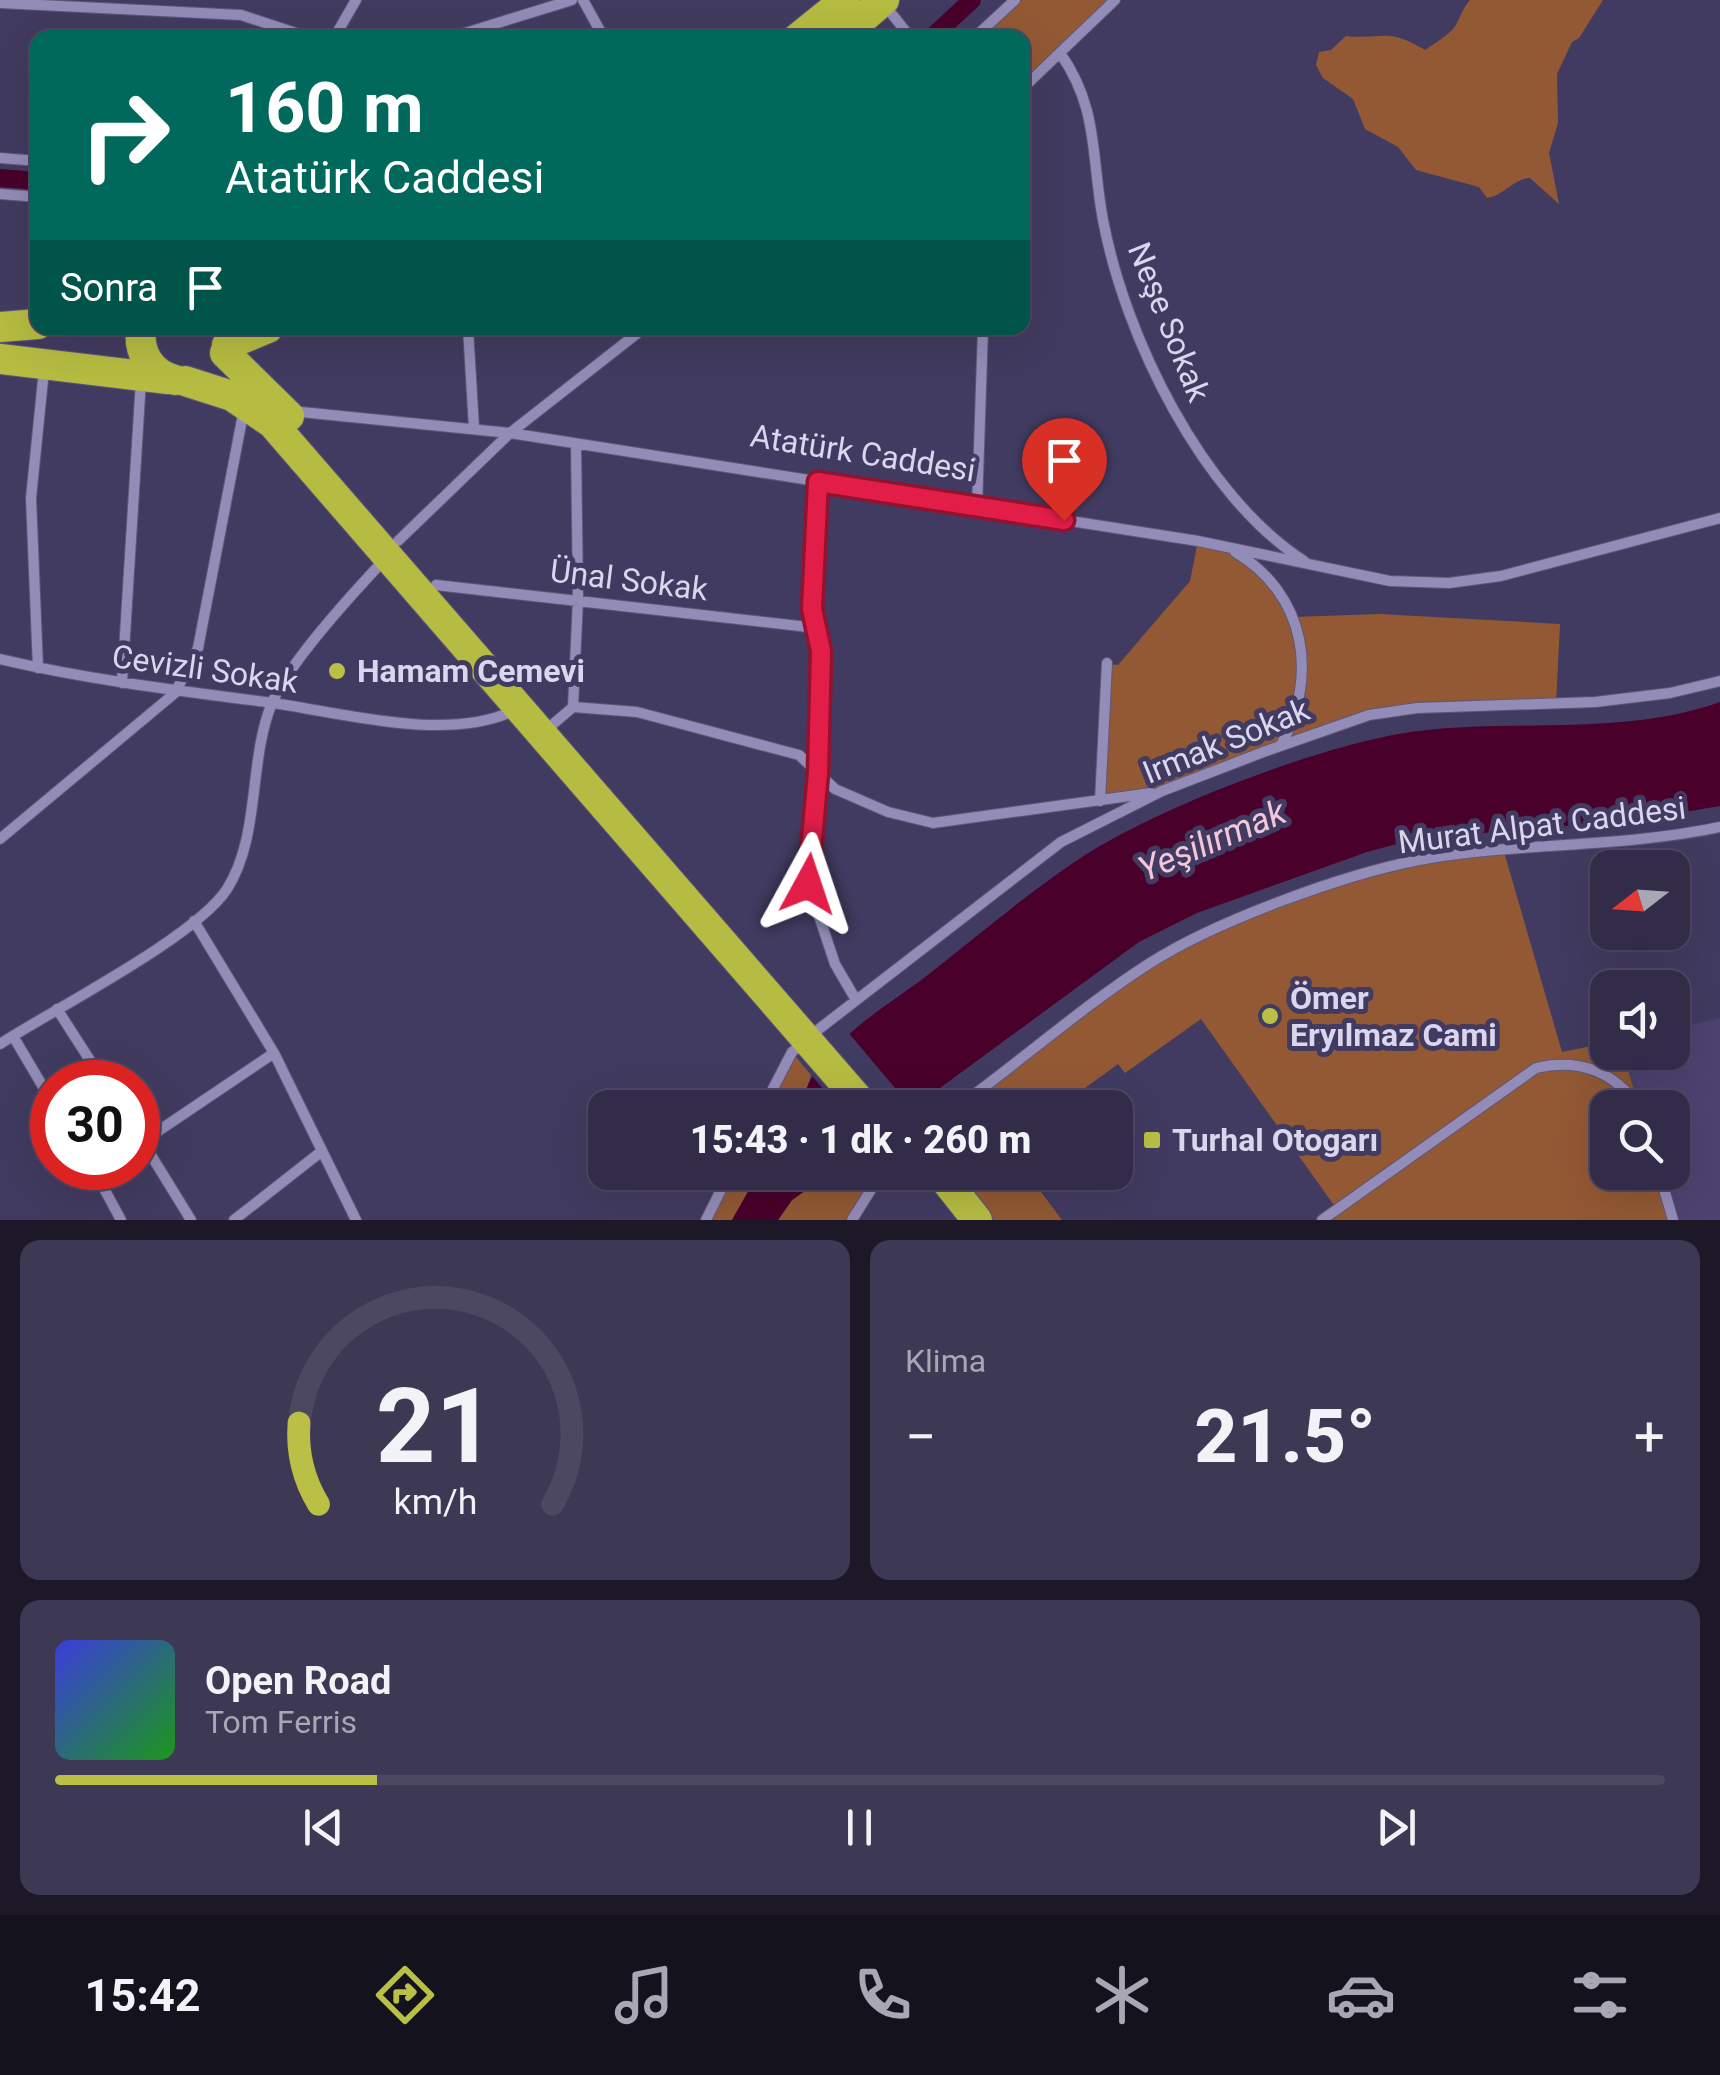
<!DOCTYPE html>
<html lang="tr">
<head>
<meta charset="utf-8">
<style>
	:root { --surface:#322c49; --page:#3d3853; --text:#f1f3f6; --muted:#a8a7b4; --line:#4d4861; --accent:#bac045 }
	body { margin:0; font-family:Roboto,sans-serif; background:var(--page); color:var(--text); height:100vh; display:flex; flex-direction:column; font-size:38px; white-space:nowrap }
	* { box-sizing:border-box; margin:0 }
	p { font-size:32px; color:var(--muted) }
	.icon { flex:none; width:55px; height:55px; fill:none; stroke:currentColor; stroke-width:2; stroke-linecap:round; stroke-linejoin:round }
	.map { position:relative; height:1220px; overflow:hidden }
	.drawer { display:flex; flex-direction:column; gap:20px; padding:20px; background:#1c1828; flex:1 }
	.drawer>* { flex:none }
	.guide { position:absolute; left:30px; top:30px; width:1000px; height:305px; border-radius:20px; box-shadow:0 10px 40px #0002,0 0 0 2px var(--line); background:#00695c; color:#fff; overflow:hidden }
	.needle { width:65px; rotate:253deg }
	.controls { position:absolute; left:1590px; top:850px; display:grid; gap:20px }
	.controls a { display:grid; place-items:center; width:100px; height:100px; border-radius:20px; background:var(--surface); box-shadow:0 10px 40px #0002,0 0 0 2px var(--line); font-size:50px }
	.speed { position:absolute; left:30px; top:1060px; display:flex; gap:20px; font-size:50px; font-weight:700; text-align:center }
	.speed>* { display:grid; place-content:center; width:130px; height:130px; border-radius:50%; background:var(--surface); box-shadow:0 10px 40px #0002,0 0 0 2px var(--line); line-height:1 }
	.speed .limit { border:15px solid #d22; background:#fff; color:#111 }
	.pin { position:absolute; display:grid; place-items:center; width:85px; height:85px; color:#fff; margin:-102px -42px; border-radius:50% 50% 50% 0; rotate:-45deg; box-shadow:0 0 10px #0007 }
	.pin .icon { rotate:45deg }
	.me { position:absolute; width:110px; margin:-55px; rotate:5deg; stroke-linejoin:round; filter:drop-shadow(0 0 8px #0008) }
	.turn { display:flex; align-items:center; gap:35px; height:210px; padding:0 30px; font-size:45px }
	.turn .icon { width:130px; height:130px; stroke-width:2.5 }
	.turn b { display:block; font-size:70px; line-height:85px }
	.then { display:flex; align-items:center; height:95px; padding:0 30px; background:#0003; gap:20px; font-size:38px }
	.big { font-size:75px; font-weight:800; line-height:1.1 }
	.drawer .tile { flex:1; display:flex; flex-direction:column; justify-content:center; gap:15px; min-width:0; padding:0 35px; border-radius:20px; background:var(--page) }
	.drawer .dial { align-items:center; gap:0 }
	.dial svg { height:260px; overflow:visible; fill:none; stroke:var(--line); stroke-width:7; stroke-linecap:round; text-anchor:middle }
	.dial text { fill:var(--text); stroke:none }
	.song { display:flex; align-items:center; gap:30px }
	.cover { width:120px; height:120px; border-radius:15px; background:linear-gradient(135deg,hsl(240 70% 55%),hsl(120 70% 35%)) }
	.played { height:10px; border-radius:5px; background:linear-gradient(90deg,var(--accent) 20%,var(--line) 20%) }
	.keys { display:flex; justify-content:space-around; direction:ltr }
	.heat { display:flex; justify-content:space-between; align-items:center; font-size:55px; direction:ltr }
	.drawer .tiles { flex:1; display:grid; gap:20px; grid-template-columns:1fr 1fr }
	.tile:last-child { grid-column:span 2 }
	.trip { position:absolute; left:588px; top:1090px; width:545px; height:100px; border-radius:20px; background:var(--surface); box-shadow:0 10px 40px #0002,0 0 0 2px var(--line); font-weight:800; line-height:100px; text-align:center }
	.tab-bar { display:flex; height:160px; justify-content:space-around; align-items:center; background:#14121d; color:var(--muted) }
	.tab-bar .icon { width:70px; height:70px }
	.tab-bar .selected { color:var(--accent) }
	.tab-bar b { font-size:45px; color:var(--text) }
	.map>svg:first-child { display:block }
	.built { fill:#4d4371 }
	.green { fill:#935935 }
	.water { fill:#49002b }
	.pier { fill:#423b61 }
	.lines { fill:none; stroke-linecap:round; stroke-linejoin:round }
	.canal { stroke:#49002b; stroke-width:18 }
	.street-casing { stroke:#5e5777; stroke-width:12 }
	.highway-casing { stroke:#5e5777; stroke-width:32 }
	.street { stroke:#948cb8; stroke-width:10 }
	.highway { stroke:#b6bc41; stroke-width:30 }
	.route-casing { stroke:#92132f; stroke-width:25 }
	.route { stroke:#e11d48; stroke-width:18 }
	.poi-dot { fill:#bac045; stroke:#423b61; stroke-width:4 }
	.labels { text-anchor:middle; dominant-baseline:central; stroke-width:10; stroke-linejoin:round; paint-order:stroke }
	.street-label { font-size:32px; fill:#d9d6ed; stroke:#423b61 }
	.poi-label { font-size:32px; font-weight:bold; fill:#d9d6ed; stroke:#423b61; text-anchor:start }
	.water-label { font-size:35px; font-style:italic; fill:#f3c7d9; stroke:#423b61 }
</style>
</head>
<body>
<div class="map">
<svg width="1720" height="1220" viewBox="0 0 1720 1220">
	<rect width="100%" height="100%" fill="#423b61"/>
	<path class="built" d="M1720 1018V1220H1673L1659 1173 1672 1172V1108L1639 1107 1623 1053 1672 1052 1673 1029Z"/>
	<path class="green" d="M1015 0H1115L1023 89 1022 38H974Z
		M1470 0H1603L1579 38 1572 42 1557 74 1558 123 1549 153 1559 204 1530 178C1513 179 1505 195 1487 198L1479 187 1416 170 1398 147 1365 129 1353 99 1323 78 1316 65 1319 52 1331 50 1346 36C1385 40 1386 27 1425 50 1431 46 1448 35 1453 29 1459 22 1461 10 1470 0Z
		M1198 541C1246 550 1265 581 1294 617L1379 614 1560 624 1556 704 1369 715 1162 791 1100 801 1107 664 1118 665 1190 581Z
		M1504 852 1562 1052 1607 1043 1608 1052 1623 1053 1639 1107 1608 1108V1172L1659 1173 1673 1220H1322L1336 1208 1201 1019 1125 1073 1118 1064 1059 1107 956 1108 1131 976 1204 934 1374 872Z
		M792 1052 811 1075 801 1107 763 1108Z
		M730 1173H759L732 1220H706Z
		M814 1173H882L852 1220H778L792 1200 812 1186Z
		M939 1173H1027L1062 1220H977Z"/>
	<path class="water" d="M1720 702V806L1644 819 1415 839 1367 852 1197 913 1139 942 914 1107 801 1108C811 1048 884 1009 929 974 976 937 1023 897 1073 863 1149 810 1327 742 1418 731 1517 719 1625 736 1720 702Z
		M759 1172H814V1173L812 1186 792 1200 778 1220H732Z"/>
	<path class="pier" d="M847 1031 911 1107H838L808 1071Z"/>
	<g class="lines">
		<path class="canal" d="M931 38 972 0
			M0 178 38 181"/>
		<defs>
			<path id="street" d="M583 0 604 38
				M0 3 241 15 311 38
				M883 3 911 38
				M334 38 356 0
				M449 38 572 0
				M974 38 1015 0
				M1060 53C1099 108 1091 157 1103 220 1125 337 1202 495 1304 561
				M1022 89 1115 0
				M0 158 38 161
				M0 194 38 197
				M468 328 474 428
				M291 411 510 433 1198 541 1390 581 1449 583 1501 576 1720 518
				M818 482 812 609 821 651 818 773 808 883 835 964 856 1000
				M977 507 983 328
				M398 541 510 433 644 328
				M1235 552C1306 594 1319 676 1281 745
				M436 585 817 628
				M0 659C90 680 181 691 273 703 343 713 449 743 515 710
				M38 668 31 498 44 370
				M122 683 141 380
				M573 707 578 599 576 444
				M545 731 573 707 637 712 799 755 835 789 888 812 933 823 1151 793
				M1100 801 1107 663
				M0 839 175 693 198 648 244 409
				M194 921 274 1053 356 1220
				M57 1009 104 1082
				M819 1029 1061 842 1162 791 1266 751 1369 715 1417 708 1595 702 1670 693 1720 681
				M13 1036 52 1102
				M0 1044C54 1009 196 937 227 889 261 835 248 761 272 703 289 662 353 593 385 559
				M763 1108 792 1052 804 1042
				M956 1108C1021 1061 1083 1006 1150 963 1216 921 1342 875 1419 860 1518 842 1621 848 1720 827
				M138 1134 191 1220
				M142 1142 274 1053
				M93 1168 121 1220
				M1659 1172 1673 1220
				M234 1220 322 1151
				M706 1220 730 1172
				M852 1220 882 1172
				M1322 1220 1536 1068C1578 1058 1615 1071 1639 1108"/>
			<path id="highway" d="M798 38 845 0
				M840 38 884 0
				M0 327 38 324
				M141 328C138 352 150 374 175 380
				M227 345 268 328
				M225 353 289 416
				M0 359 168 379
				M185 381 232 396 272 423 866 1108
				M939 1172 977 1220"/>
		</defs>
		<use href="#street" class="street-casing"/>
		<use href="#highway" class="highway-casing"/>
		<use href="#street" class="street"/>
		<use href="#highway" class="highway"/>
	</g>
	<g class="lines">
		<defs>
			<path id="route" d="M808 884 818 773 821 651 812 609 818 482 1064 520"/>
		</defs>
		<use href="#route" class="route-casing"/>
		<use href="#route" class="route"/>
	</g>
	<g class="poi-dot">
		<circle cx="337" cy="671" r="10"/>
		<circle cx="1270" cy="1016" r="10"/>
		<rect x="1142" y="1130" width="20" height="20" rx="5"/>
	</g>
	<g class="labels">
		<g class="street-label">
			<text transform="translate(1169 322) rotate(68)">Neşe Sokak</text>
			<text transform="translate(863 453) rotate(9)">Atatürk Caddesi</text>
			<text transform="translate(629 580) rotate(7)">Ünal Sokak</text>
			<text transform="translate(205 669) rotate(8)">Cevizli Sokak</text>
			<text transform="translate(1226 741) rotate(-22)">Irmak Sokak</text>
			<text transform="translate(1542 825) rotate(-7)">Murat Alpat Caddesi</text>
		</g>
		<g class="poi-label">
			<text x="357" y="671">Hamam Cemevi</text>
			<text x="1290" y="998">Ömer<tspan x="1290" dy="37">Eryılmaz Cami</tspan></text>
			<text x="1172" y="1140">Turhal Otogarı</text>
		</g>
		<g class="water-label">
			<text transform="translate(1212 841) rotate(-23)">Yeşilırmak</text>
		</g>
	</g>
</svg>
<div class="controls">
<a><svg class="needle" viewBox="-14 -14 28 28"><path d="M0-13l5 13h-10z" fill="#e53935"/><path d="M0 13l5-13h-10z" fill="#a8a7b4"/></svg></a>
<a><svg class="icon" aria-label="sound" viewBox="0 0 24 24"><path d="M4 9h4l5-4v14l-5-4H4zM17 9q2 3 0 6"/></svg></a>
<a><svg class="icon" aria-label="search" viewBox="0 0 24 24"><circle cx="10" cy="10" r="6"/><path d="M15 15l6 6"/></svg></a>
</div>
<div class="speed"><div class="limit">30</div></div>
<div class="pin" style="left:1064px;top:520px;background:#d93025"><svg class="icon" aria-label="arrive" viewBox="0 0 24 24"><path d="M6 21V4h12l-3 4 3 4H6"/></svg></div>
<svg class="me" style="left:808px;top:884px" viewBox="-20 -20 40 40"><path d="M0-17L14 15 0 8-14 15z" fill="#e11d48" stroke="#fff" stroke-width="4"/></svg>
<div class="trip">15:43 · 1 dk · 260 m</div>
<div class="guide">
<div class="turn"><svg class="icon" aria-label="right" viewBox="0 0 24 24"><path d="M7 20v-9h11M14 6l5 5-5 5"/></svg><div><b>160 m</b>Atatürk Caddesi</div></div>
<div class="then">Sonra<svg class="icon" aria-label="arrive" viewBox="0 0 24 24"><path d="M6 21V4h12l-3 4 3 4H6"/></svg></div>
</div>
</div>
<section class="drawer">
<div class="tiles">
<div class="tile dial"><svg viewBox="0 0 100 80">
<path d="M14 69A42 42 0 1 1 86 69"/>
<path d="M14 69A42 42 0 0 1 8 44" stroke="#bac045"/>
<text x="50" y="56" font-size="32" font-weight="700">21</text>
<text x="50" y="72" font-size="11">km/h</text>
</svg></div>
<div class="tile"><p>Klima</p>
<div class="heat"><a>−</a><b class="big">21.5°</b><a>+</a></div>
</div>
<div class="tile">
<div class="song"><i class="cover"></i><div><b>Open Road</b><p>Tom Ferris</p></div></div>
<div class="played"></div>
<div class="keys"><svg class="icon" aria-label="previous" viewBox="0 0 24 24"><path d="M18 5L8 12l10 7zM5 5v14"/></svg><svg class="icon" aria-label="pause" viewBox="0 0 24 24"><path d="M8 5v14M16 5v14"/></svg><svg class="icon" aria-label="next" viewBox="0 0 24 24"><path d="M6 5l10 7-10 7zM19 5v14"/></svg></div>
</div>
</div>
</section>
<nav class="tab-bar">
<b>15:42</b>
<svg class="icon selected" aria-label="directions" viewBox="0 0 24 24"><path d="M12 3l9 9-9 9-9-9zM9 14v-3h6M13 9l2 2-2 2"/></svg>
<svg class="icon" aria-label="music" viewBox="0 0 24 24"><path d="M9 18V5l10-2v13"/><circle cx="6" cy="18" r="3"/><circle cx="16" cy="16" r="3"/></svg>
<svg class="icon" aria-label="phone" viewBox="0 0 24 24"><path d="M5 4h4l2 5-3 2q2 4 5 5l2-3 5 2v4C11 20 4 13 5 4z"/></svg>
<svg class="icon" aria-label="climate" viewBox="0 0 24 24"><path d="M12 3v18M4 7l16 10M4 17L20 7"/></svg>
<svg class="icon" aria-label="car" viewBox="0 0 24 24"><path d="M5 17H2v-5l4-1 3-4h7l3 4 3 1v5h-3M9 17h6M6 11h13"/><circle cx="7" cy="17" r="2"/><circle cx="17" cy="17" r="2"/></svg>
<svg class="icon" aria-label="filters" viewBox="0 0 24 24"><path d="M4 7h16M4 17h16"/><circle cx="9" cy="7" r="2"/><circle cx="15" cy="17" r="2"/></svg>
</nav>
</body>
</html>
